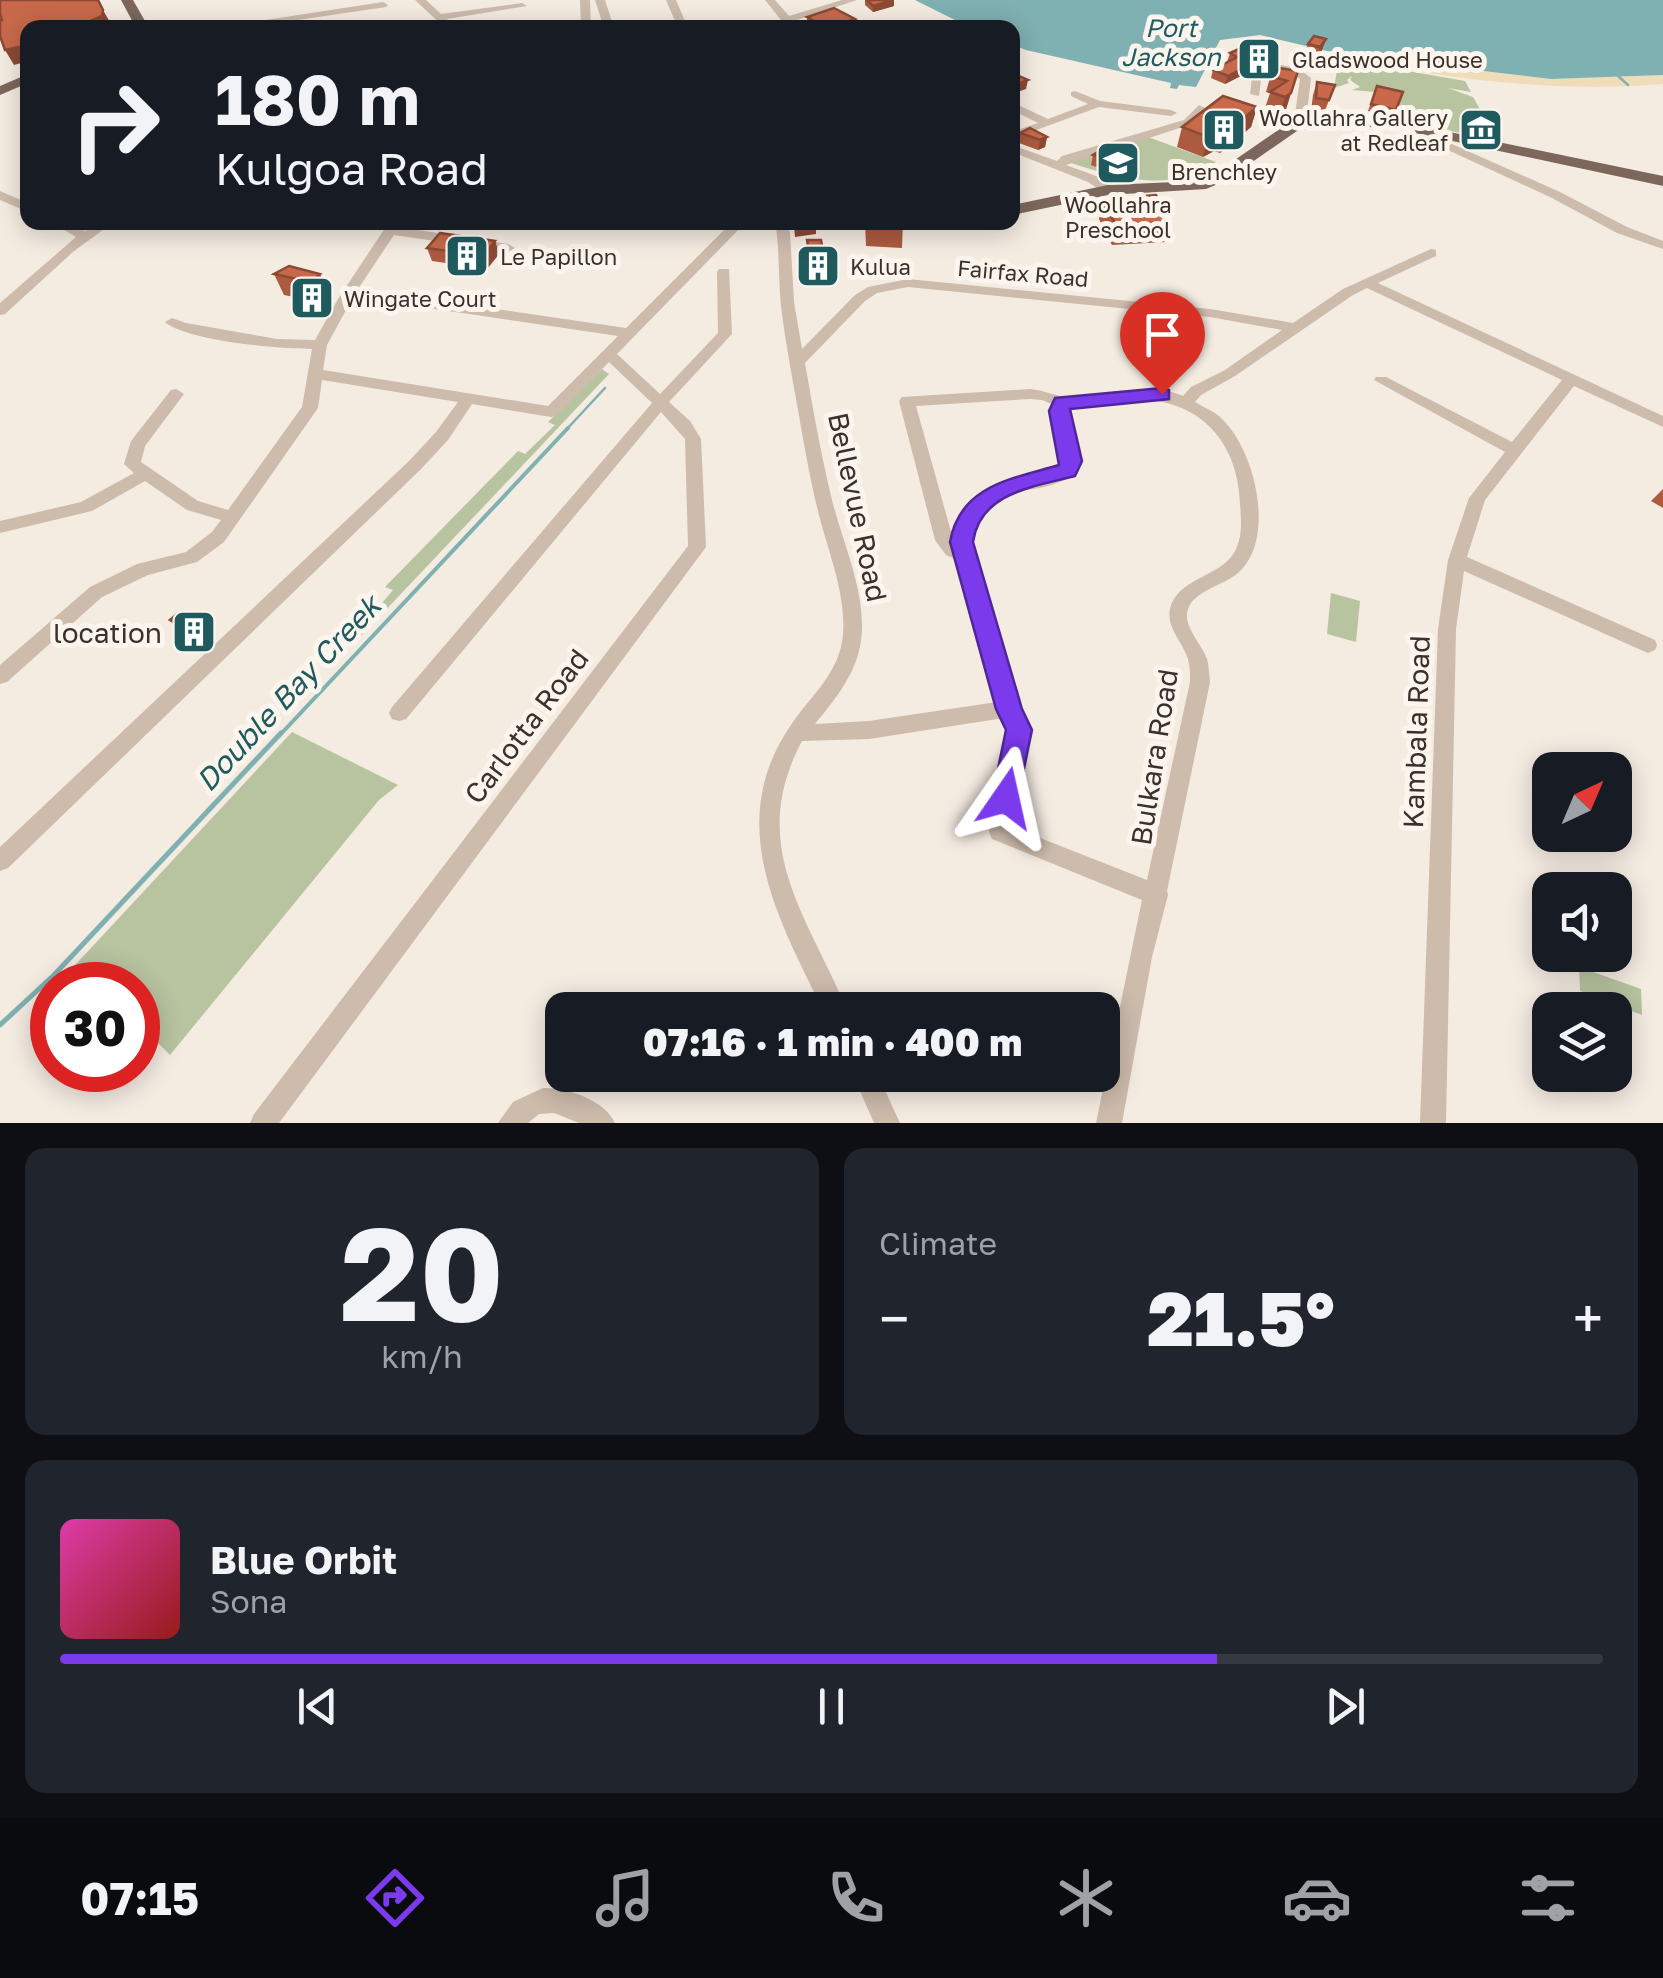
<!DOCTYPE html>
<html lang="en">
<head>
<meta charset="utf-8">
<style>
	:root { --surface:#171b24; --page:#20242c; --text:#f1f3f6; --muted:#9ea1a6; --line:#363941; --accent:#7c3aed }
	body { margin:0; font-family:"Golos Text",sans-serif; background:var(--page); color:var(--text); height:100vh; display:flex; flex-direction:column; font-size:38px; white-space:nowrap }
	* { box-sizing:border-box; margin:0 }
	p { font-size:32px; color:var(--muted) }
	.icon { flex:none; width:55px; height:55px; fill:none; stroke:currentColor; stroke-width:2; stroke-linecap:round; stroke-linejoin:round }
	.map { position:relative; height:1123px; overflow:hidden }
	.drawer { display:flex; flex-direction:column; gap:25px; padding:25px; background:#0d0f14; flex:1 }
	.drawer>* { flex:none }
	.banner { position:absolute; left:20px; top:20px; width:1000px; height:210px; border-radius:20px; box-shadow:0 5px 25px #0003; background:#171b24; color:var(--text); overflow:hidden }
	.needle { width:65px; rotate:44deg }
	.controls { position:absolute; left:1532px; top:752px; display:grid; gap:20px }
	.controls a { display:grid; place-items:center; width:100px; height:100px; border-radius:20px; background:var(--surface); box-shadow:0 5px 25px #0003; font-size:50px }
	.speed { position:absolute; left:30px; top:962px; display:flex; gap:20px; font-size:50px; font-weight:700; text-align:center }
	.speed>* { display:grid; place-content:center; width:130px; height:130px; border-radius:50%; background:var(--surface); box-shadow:0 5px 25px #0003; line-height:1 }
	.speed .limit { border:15px solid #d22; background:#fff; color:#111 }
	.pin { position:absolute; display:grid; place-items:center; width:85px; height:85px; color:#fff; margin:-102px -42px; border-radius:50% 50% 50% 0; rotate:-45deg; box-shadow:0 0 10px #0007 }
	.pin .icon { rotate:45deg }
	.me { position:absolute; width:110px; margin:-55px; rotate:11deg; stroke-linejoin:round; filter:drop-shadow(0 0 8px #0008) }
	.turn { display:flex; align-items:center; gap:35px; height:210px; padding:0 30px; font-size:45px }
	.turn .icon { width:130px; height:130px; stroke-width:2.5 }
	.turn b { display:block; font-size:70px; line-height:85px }
	.big { font-size:75px; font-weight:800; line-height:1.1 }
	.drawer .card { flex:1; display:flex; flex-direction:column; justify-content:center; gap:15px; min-width:0; padding:0 35px; border-radius:20px; background:var(--page) }
	.drawer .dial { align-items:center; gap:0 }
	.dial b { font-size:130px; line-height:1 }
	.song { display:flex; align-items:center; gap:30px }
	.cover { width:120px; height:120px; border-radius:15px; background:linear-gradient(135deg,hsl(320 70% 55%),hsl(0 70% 35%)) }
	.played { height:10px; border-radius:5px; background:linear-gradient(90deg,var(--accent) 75%,var(--line) 75%) }
	.keys { display:flex; justify-content:space-around; direction:ltr }
	.heat { display:flex; justify-content:space-between; align-items:center; font-size:55px; direction:ltr }
	.drawer .tiles { flex:1; display:grid; gap:25px; grid-template-columns:1fr 1fr }
	.card:last-child { grid-column:span 2 }
	.trip { position:absolute; left:545px; top:992px; width:575px; height:100px; border-radius:20px; background:var(--surface); box-shadow:0 5px 25px #0003; font-weight:800; line-height:100px; text-align:center }
	.tab-bar { display:flex; height:160px; justify-content:space-around; align-items:center; background:#090b0e; color:var(--muted) }
	.tab-bar .icon { width:70px; height:70px }
	.tab-bar .active { color:var(--accent) }
	.tab-bar b { font-size:45px; color:var(--text) }
	.map>svg:first-child { display:block }
	.green { fill:#b8c4a0 }
	.sand { fill:#efdcb8 }
	.water { fill:#7fb0b2 }
	.lines { fill:none; stroke-linecap:round; stroke-linejoin:round }
	.stream-far2 { stroke:#7fb0b2; stroke-width:2.5 }
	.stream-far1 { stroke:#7fb0b2; stroke-width:4 }
	.stream { stroke:#7fb0b2; stroke-width:5 }
	.minor { fill:#cdbbac; fill-rule:evenodd }
	.major { fill:#7d675c; fill-rule:evenodd }
	.wall { fill:#ac5a40 }
	.shaded-wall { fill:#8c4a34 }
	.building { fill:#c8694b; stroke:#8c4a34; stroke-width:2.5 }
	.route { fill:#7c3aed; stroke:#51269a; stroke-width:2.5 }
	.labels { text-anchor:middle; dominant-baseline:central; stroke-width:10; stroke-linejoin:round; paint-order:stroke }
	.far-poi-label { font-size:22px; fill:#3b302b; stroke:#fbf5ee; text-anchor:start }
	.far-street-label { font-size:22px; fill:#3b302b; stroke:#fbf5ee }
	.far-water-label { font-size:25px; font-style:italic; fill:#1f5a5e; stroke:#fbf5ee }
	.street-label { font-size:28px; fill:#3b302b; stroke:#fbf5ee }
	.poi-label { font-size:28px; fill:#3b302b; stroke:#fbf5ee; text-anchor:end }
	.water-label { font-size:30px; font-style:italic; fill:#1f5a5e; stroke:#fbf5ee }
</style>
</head>
<body>
<div class="map">
<svg width="1663" height="1123" viewBox="0 0 1663 1123">
	<rect width="100%" height="100%" fill="#f4ebe1"/>
	<path class="green" d="M1339 59 1465 81 1471 92 1448 88 1473 97 1488 123 1471 122 1468 125 1474 136 1428 126 1432 116 1398 107 1375 92 1352 90 1360 87 1350 80 1352 76 1347 80 1349 83 1334 88Z
		M1148 137 1216 162C1171 194 1116 178 1068 162Z
		M602 369 609 374 362 635 357 633 393 590 385 587 518 451 525 454 555 425 548 422Z
		M1331 593 1360 601 1356 642 1327 634Z
		M292 732 398 785 379 800 170 1055 138 1023V985H74L63 978Z
		M1579 967 1641 989 1642 1015 1580 991Z"/>
	<path class="sand" d="M1340 54 1551 79 1663 75V84C1554 93 1446 79 1339 57Z"/>
	<path class="water" d="M915 0H1663V75L1551 79 1340 54 1260 35 1220 40 1196 87 1179 85 1177 89 1170 88 1171 83 1026 50 1013 45 1012 28 969 27Z"/>
	<g class="lines">
		<path class="stream-far2" d="M1618 76 1628 85
			M566 430 605 388"/>
		<path class="stream-far1" d="M279 736 568 428"/>
		<path class="stream" d="M0 1025 54 975 281 733"/>
		<path class="minor" d="M415 0H426L441 14 522 3 527 6 447 19 456 28H445Z
			M580 0H590L591 28H581Z
			M595 0H605L614 28H604Z
			M666 0H676L688 28H678Z
			M765 0H775L789 16 842 0H857L791 22 781 20Z
			M383 2 388 5 386 7 243 28H213Z
			M1281 65 1298 68 1311 78 1307 113 1316 122 1314 124H1306L1295 114 1300 79C1287 68 1275 71 1261 80L1259 96 1250 94 1252 77 1265 69Z
			M1075 91 1100 101 1171 110 1177 113 1171 116 1099 107 1012 139V132L1038 123 1012 110V102L1048 119 1088 104 1071 96V92Z
			M1199 105 1205 108 1192 124 1066 165 1096 176 1112 187V193H1104L1088 182 1012 152V145L1057 161 1062 156 1184 120Z
			M1428 131H1436L1445 141 1560 192 1627 227 1663 241V249L1617 233 1552 198 1437 145 1426 133Z
			M0 191 28 203V212L0 200Z
			M51 222H68L85 231 99 222H114L74 251 5 314 0 315V303L76 237Z
			M389 222H402L399 227 508 244 515 248 508 252 394 235 358 289 626 328 732 222H746L617 354 660 394 718 333 717 272 719 269H729L732 334 669 402 690 421 701 439 706 547 279 1123H250L254 1114 688 546 685 439 661 412 406 719 399 721 392 719 389 713 392 707 652 403 609 362 556 416 551 417 472 404 448 440 421 469 8 868 0 871V847L409 461 436 432 458 402 322 380 318 408 224 542 197 562 148 575 102 597 7 682 0 684V665L90 587 137 564 186 552 212 532 221 520 187 510 145 481 92 511 0 533V521L81 502 134 473 124 464 131 441 171 390 176 389 184 394 145 446 141 462 198 501 228 510 302 407 312 349C280 349 187 341 165 322L172 318 186 323 277 339 315 340 338 299ZM353 297 618 336 548 406 323 370 327 345Z
			M775 222H787L790 233 794 302 802 349 855 295 868 287 908 279 1210 309 1293 323 1343 289 1431 249 1436 250V256L1378 283 1663 416V427L1574 386 1485 500 1467 557 1655 640 1657 645 1655 650 1648 653 1641 650 1464 571 1456 629 1446 1123H1420L1438 629 1448 560 1469 498 1505 452 1374 380 1376 377H1386L1512 442 1562 380 1367 288 1353 295 1235 376 1201 395 1195 402C1203 407 1214 411 1221 418 1255 449 1277 539 1238 573 1224 585 1194 591 1188 609 1182 626 1202 644 1207 659 1209 666 1209 675 1210 682L1167 891 1168 895 1152 957 1122 1123H1096L1142 900 992 839 989 832 1009 730 1004 718 869 739 802 741C746 846 808 916 847 1010H823C777 917 724 822 791 725 811 695 840 673 843 634 846 594 829 554 819 515 812 488 807 461 802 433 795 391 786 348 781 306 778 278 780 250 775 222ZM908 287 1210 317 1282 330 1225 370 1191 387 1183 396C1149 381 1106 397 1069 397 1057 397 1044 390 1030 389L902 397 899 401 935 540 946 555 958 560 997 702 869 721 815 724C833 702 852 679 859 651 871 602 844 548 832 500 821 455 813 409 805 363L865 301 877 293ZM1030 399 1042 400 1054 405C1053 427 1067 445 1062 466 1050 474 1039 476 1025 478 981 484 966 498 953 539L916 406ZM1148 400C1206 405 1238 447 1240 503 1241 519 1243 534 1236 549 1224 577 1177 577 1170 609 1166 628 1183 642 1188 659 1190 666 1190 675 1190 682L1147 880 1012 827 1029 730 1019 709 970 541C991 468 1027 506 1074 474L1080 455 1069 407Z
			M853 1075H878L900 1123H874Z
			M543 1088C566 1087 605 1100 615 1123H579L554 1113 539 1114 528 1123H498L513 1102Z"/>
		<path class="major" d="M121 0H133L149 28H136Z
			M28 74V83L0 95V86Z
			M1328 116 1396 121 1663 176V186L1396 129 1328 124 1297 131 1225 181 1206 189 1108 195 1012 215V205L1108 185 1197 181 1213 175 1287 124Z"/>
	</g>
	<path class="wall" d="M865 0H894V6L873 12 865 5Z
		M807 17 855 19V25L847 28H815L807 23Z
		M1326 39 1319 58 1313 65 1302 62 1308 44Z
		M1230 53 1274 59 1225 84 1211 78 1213 70 1227 62Z
		M1273 67 1298 71 1286 109 1280 113 1265 108 1270 93 1266 92Z
		M1317 82 1335 85 1324 113 1311 111 1313 95Z
		M1377 86 1403 92 1393 117 1368 111Z
		M1257 107 1251 127 1220 153 1214 151 1203 157 1177 147 1182 127Z
		M1471 118 1498 130 1495 137 1473 133 1468 125Z
		M1020 133 1047 137 1045 147 1038 150 1019 143Z
		M1093 155 1136 156 1134 166 1127 175H1118L1091 165Z
		M1142 196 1171 222 1166 242 1112 245 1099 219 1103 199 1122 208 1139 207Z
		M865 222H903L902 248 866 246Z
		M807 240 823 251V271L810 272Z
		M495 241 499 254 487 269 432 261 427 248Z
		M289 266 329 294 320 302 284 295 274 274Z
		M1663 489V508L1651 501Z
		M170 620 214 636 206 643 175 627Z"/>
	<path class="shaded-wall" d="M894 0V6L873 12V6Z
		M103 10 111 24 110 28H74Z
		M855 19V25L847 28H827Z
		M1326 39 1319 58 1313 65 1320 47Z
		M28 45V61L14 65 5 50Z
		M1276 51 1274 59 1225 84 1228 76Z
		M1028 80 1026 89 1012 94V86Z
		M1291 93 1286 109 1280 113 1285 97Z
		M1257 107 1251 127 1220 153 1226 133Z
		M1220 131 1214 151 1203 157 1208 137Z
		M1047 137 1045 147 1038 150 1040 140Z
		M1136 156 1134 166 1127 175 1130 165Z
		M816 224V234L795 237 794 226Z
		M495 241 499 254 487 269 483 256Z
		M320 274 329 294 320 302 311 282Z
		M208 630 214 636 206 643 201 636Z"/>
	<path class="building" d="M0 0H98L103 10 102 16 74 28H28V45L5 50 0 36V20H2L0 14Z
		M867 0H893L873 6Z
		M834 8 855 19 827 28 807 17Z
		M675 22 677 28H631L653 24Z
		M1314 36 1326 39 1320 47 1308 44Z
		M1250 44 1276 51 1228 76 1213 70 1237 57 1230 53Z
		M1273 67 1298 71 1291 93 1285 97 1270 92 1287 81 1271 76Z
		M1012 73 1028 80 1012 86Z
		M1317 82 1335 85 1329 100 1316 98Z
		M1377 86 1403 92 1396 110 1371 104Z
		M1223 96 1257 107 1226 133 1220 131 1208 137 1182 127Z
		M1471 118 1492 119 1498 130 1476 126Z
		M1030 128 1047 137 1040 140 1020 133Z
		M1108 146 1136 156 1130 165H1121L1093 155Z
		M1156 195 1171 222 1116 225 1103 199 1117 198 1122 208 1148 206 1142 196Z
		M794 222H816V224L794 226Z
		M440 233 495 241 483 256 427 248Z
		M807 240H821L823 251 809 252Z
		M289 266 320 274 311 282 274 274Z
		M177 614 208 630 201 636 170 620Z"/>
	<path class="route" d="M1162 388 1169 390V399L1070 409 1082 461 1075 476C1034 487 980 492 973 542L1022 709 1032 730 1016 807 1006 810 996 807 992 798 1006 730 996 709 950 542C960 485 1012 479 1059 465L1049 411 1055 398Z"/>
	<defs>
		<symbol id="building-square" viewBox="-11 -11 22 22"><rect x="-9" y="-9" width="18" height="18" rx="4" fill="#1f5a5e" stroke="#fbf5ee"/><path d="M-4-6H4V6H1V3H-1V6H-4ZM-2.5-4.3h1.7v1.8h-1.7ZM.8-4.3h1.7v1.8H.8ZM-2.5-1h1.7V.8h-1.7ZM.8-1h1.7V.8H.8Z" fill="#fff"/></symbol>
		<symbol id="museum-square" viewBox="-11 -11 22 22"><rect x="-9" y="-9" width="18" height="18" rx="4" fill="#1f5a5e" stroke="#fbf5ee"/><path d="M0-6L6-3V-2H-6V-3ZM-5-1h2V3h-2ZM-1-1h2V3h-2ZM3-1h2V3H3ZM-6 4H6V6H-6Z" fill="#fff"/></symbol>
		<symbol id="school-square" viewBox="-11 -11 22 22"><rect x="-9" y="-9" width="18" height="18" rx="4" fill="#1f5a5e" stroke="#fbf5ee"/><path d="M0-5L7-2L0 1L-7-2ZM-4 1L0 2.5L4 1V4Q0 6-4 4Z" fill="#fff"/></symbol>
	</defs>
	<g fill-rule="evenodd">
		<use href="#building-square" x="1234" y="34" width="50" height="50"/>
		<use href="#building-square" x="1199" y="105" width="50" height="50"/>
		<use href="#museum-square" x="1456" y="105" width="50" height="50"/>
		<use href="#school-square" x="1093" y="138" width="50" height="50"/>
		<use href="#building-square" x="442" y="231" width="50" height="50"/>
		<use href="#building-square" x="793" y="241" width="50" height="50"/>
		<use href="#building-square" x="287" y="273" width="50" height="50"/>
		<use href="#building-square" x="169" y="607" width="50" height="50"/>
	</g>
	<g class="labels">
		<g class="far-poi-label">
			<text x="1292" y="59">Gladswood House</text>
			<text x="1448" y="117" text-anchor="end">Woollahra Gallery<tspan x="1448" dy="25">at Redleaf</tspan></text>
			<text x="1224" y="171" text-anchor="middle">Brenchley</text>
			<text x="1118" y="204" text-anchor="middle">Woollahra<tspan x="1118" dy="25">Preschool</tspan></text>
			<text x="500" y="256">Le Papillon</text>
			<text x="850" y="266">Kulua</text>
			<text x="344" y="298">Wingate Court</text>
		</g>
		<g class="far-street-label">
			<text transform="translate(1023 273) rotate(5)">Fairfax Road</text>
		</g>
		<g class="far-water-label">
			<text x="1171" y="27">Port<tspan x="1171" dy="29">Jackson</tspan></text>
		</g>
		<g class="street-label">
			<text transform="translate(858 507) rotate(78)">Bellevue Road</text>
			<text transform="translate(526 726) rotate(-53)">Carlotta Road</text>
			<text transform="translate(1416 732) rotate(-88)">Kambala Road</text>
			<text transform="translate(1154 757) rotate(-81)">Bulkara Road</text>
		</g>
		<g class="poi-label">
			<text x="162" y="632">location</text>
		</g>
		<g class="water-label">
			<text transform="translate(288 693) rotate(-47)">Double Bay Creek</text>
		</g>
	</g>
</svg>
<div class="controls">
<a><svg class="needle" viewBox="-14 -14 28 28"><path d="M0-13l5 13h-10z" fill="#e53935"/><path d="M0 13l5-13h-10z" fill="#9ea1a6"/></svg></a>
<a><svg class="icon" aria-label="sound" viewBox="0 0 24 24"><path d="M4 9h4l5-4v14l-5-4H4zM17 9q2 3 0 6"/></svg></a>
<a><svg class="icon" aria-label="layers" viewBox="0 0 24 24"><path d="M12 4l9 5-9 5-9-5zM3 14l9 5 9-5"/></svg></a>
</div>
<div class="speed"><div class="limit">30</div></div>
<div class="pin" style="left:1162px;top:394px;background:#d93025"><svg class="icon" aria-label="arrive" viewBox="0 0 24 24"><path d="M6 21V4h12l-3 4 3 4H6"/></svg></div>
<svg class="me" style="left:1006px;top:798px" viewBox="-20 -20 40 40"><path d="M0-17L14 15 0 8-14 15z" fill="#7c3aed" stroke="#fff" stroke-width="4"/></svg>
<div class="trip">07:16 · 1 min · 400 m</div>
<div class="banner">
<div class="turn"><svg class="icon" aria-label="right" viewBox="0 0 24 24"><path d="M7 20v-9h11M14 6l5 5-5 5"/></svg><div><b>180 m</b>Kulgoa Road</div></div>
</div>
</div>
<section class="drawer">
<div class="tiles">
<div class="card dial"><b>20</b><p>km/h</p></div>
<div class="card"><p>Climate</p>
<div class="heat"><a>−</a><b class="big">21.5°</b><a>+</a></div>
</div>
<div class="card">
<div class="song"><i class="cover"></i><div><b>Blue Orbit</b><p>Sona</p></div></div>
<div class="played"></div>
<div class="keys"><svg class="icon" aria-label="previous" viewBox="0 0 24 24"><path d="M18 5L8 12l10 7zM5 5v14"/></svg><svg class="icon" aria-label="pause" viewBox="0 0 24 24"><path d="M8 5v14M16 5v14"/></svg><svg class="icon" aria-label="next" viewBox="0 0 24 24"><path d="M6 5l10 7-10 7zM19 5v14"/></svg></div>
</div>
</div>
</section>
<nav class="tab-bar">
<b>07:15</b>
<svg class="icon active" aria-label="directions" viewBox="0 0 24 24"><path d="M12 3l9 9-9 9-9-9zM9 14v-3h6M13 9l2 2-2 2"/></svg>
<svg class="icon" aria-label="music" viewBox="0 0 24 24"><path d="M9 18V5l10-2v13"/><circle cx="6" cy="18" r="3"/><circle cx="16" cy="16" r="3"/></svg>
<svg class="icon" aria-label="phone" viewBox="0 0 24 24"><path d="M5 4h4l2 5-3 2q2 4 5 5l2-3 5 2v4C11 20 4 13 5 4z"/></svg>
<svg class="icon" aria-label="climate" viewBox="0 0 24 24"><path d="M12 3v18M4 7l16 10M4 17L20 7"/></svg>
<svg class="icon" aria-label="car" viewBox="0 0 24 24"><path d="M5 17H2v-5l4-1 3-4h7l3 4 3 1v5h-3M9 17h6M6 11h13"/><circle cx="7" cy="17" r="2"/><circle cx="17" cy="17" r="2"/></svg>
<svg class="icon" aria-label="filters" viewBox="0 0 24 24"><path d="M4 7h16M4 17h16"/><circle cx="9" cy="7" r="2"/><circle cx="15" cy="17" r="2"/></svg>
</nav>
</body>
</html>
